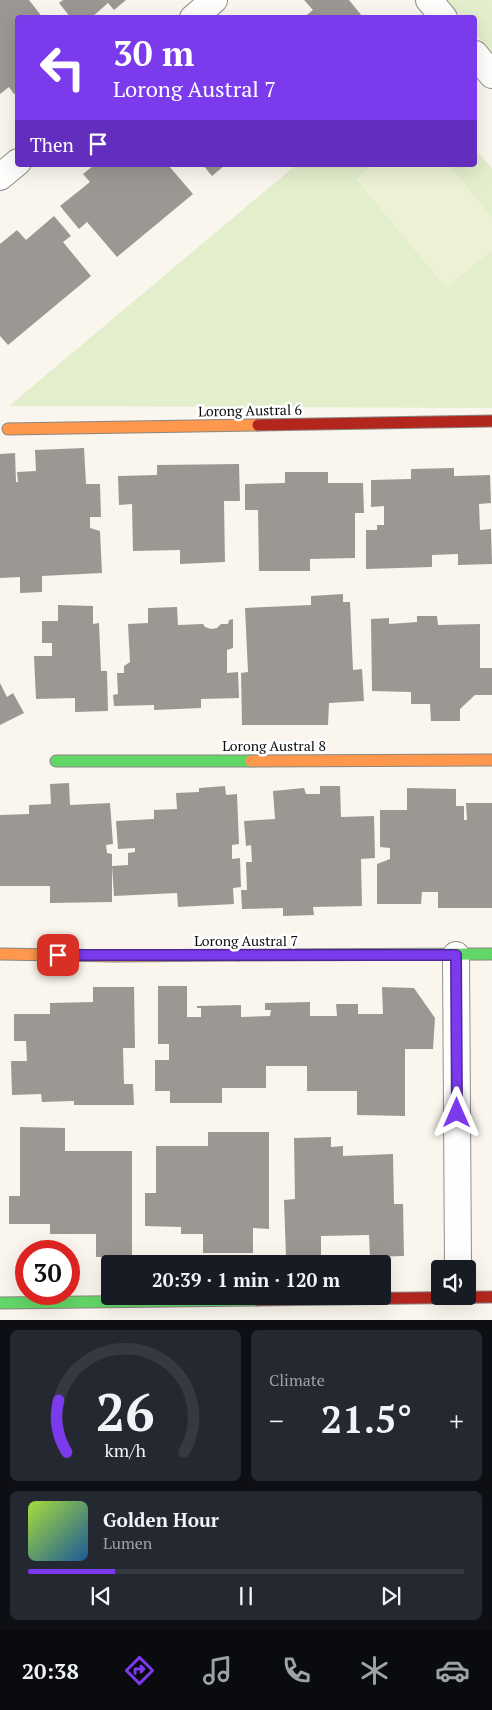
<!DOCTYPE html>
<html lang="en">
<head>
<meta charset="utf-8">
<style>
	:root { --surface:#171b24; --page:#242831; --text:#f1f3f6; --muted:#9ea1a6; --line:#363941; --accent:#7c3aed }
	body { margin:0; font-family:"PT Serif",serif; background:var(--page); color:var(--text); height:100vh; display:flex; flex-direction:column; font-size:19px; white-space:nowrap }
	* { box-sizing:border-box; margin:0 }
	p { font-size:16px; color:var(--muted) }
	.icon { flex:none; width:28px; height:28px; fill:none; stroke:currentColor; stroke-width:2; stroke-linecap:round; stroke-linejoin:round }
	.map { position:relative; height:1320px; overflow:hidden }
	.panel { display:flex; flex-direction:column; gap:10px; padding:10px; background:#0d0f14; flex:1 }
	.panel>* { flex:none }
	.top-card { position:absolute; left:15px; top:15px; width:462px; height:152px; border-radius:5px; box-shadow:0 5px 20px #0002; background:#7c3aed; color:#fff; overflow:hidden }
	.controls { position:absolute; left:431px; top:1260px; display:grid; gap:10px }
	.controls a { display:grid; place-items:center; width:45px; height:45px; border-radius:5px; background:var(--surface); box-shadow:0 5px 20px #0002; font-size:25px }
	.speed { position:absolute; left:15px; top:1240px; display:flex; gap:10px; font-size:25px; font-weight:700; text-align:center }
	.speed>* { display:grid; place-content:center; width:65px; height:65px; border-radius:50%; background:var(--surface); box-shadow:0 5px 20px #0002; line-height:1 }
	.speed .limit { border:8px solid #d22; background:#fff; color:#111 }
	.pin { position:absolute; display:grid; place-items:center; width:42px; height:42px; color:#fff; margin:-21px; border-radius:10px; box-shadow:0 2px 8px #0006 }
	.me { position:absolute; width:55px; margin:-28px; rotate:0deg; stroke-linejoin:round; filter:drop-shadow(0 0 4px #0008) }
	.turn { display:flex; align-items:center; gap:18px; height:105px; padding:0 15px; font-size:22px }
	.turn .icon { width:65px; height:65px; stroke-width:2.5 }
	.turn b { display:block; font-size:35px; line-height:42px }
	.then { display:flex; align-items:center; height:48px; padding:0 15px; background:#0003; gap:10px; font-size:19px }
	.big { font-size:38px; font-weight:700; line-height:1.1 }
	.panel .tile { flex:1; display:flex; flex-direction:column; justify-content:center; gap:8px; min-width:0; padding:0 18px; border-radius:8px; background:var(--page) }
	.panel .dial { align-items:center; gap:0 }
	.dial svg { height:130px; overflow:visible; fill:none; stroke:var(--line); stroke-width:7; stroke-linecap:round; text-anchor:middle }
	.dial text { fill:var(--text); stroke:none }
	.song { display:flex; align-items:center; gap:15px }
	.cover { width:60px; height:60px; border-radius:8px; background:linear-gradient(135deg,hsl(80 70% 55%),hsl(210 70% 35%)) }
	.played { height:5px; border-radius:2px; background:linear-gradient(90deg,var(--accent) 20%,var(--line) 20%) }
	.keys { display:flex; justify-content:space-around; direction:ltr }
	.heat { display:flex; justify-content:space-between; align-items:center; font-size:28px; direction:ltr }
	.panel .tiles { flex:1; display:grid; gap:10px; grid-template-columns:1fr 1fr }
	.tile:last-child { grid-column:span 2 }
	.trip { position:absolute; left:101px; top:1255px; width:290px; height:50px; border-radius:5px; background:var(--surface); box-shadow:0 5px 20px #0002; font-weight:700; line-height:50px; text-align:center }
	.tab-bar { display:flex; height:80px; justify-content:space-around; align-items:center; background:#090b0e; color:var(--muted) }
	.tab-bar .icon { width:35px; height:35px }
	.tab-bar .on { color:var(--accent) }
	.tab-bar b { font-size:22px; color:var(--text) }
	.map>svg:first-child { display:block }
	.green { fill:#e3eecd }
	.pitch { fill:#edf2d7 }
	.building { fill:#9b9894 }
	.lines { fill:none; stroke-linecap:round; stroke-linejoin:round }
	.street-casing { stroke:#92908c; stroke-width:28 }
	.fast-casing { stroke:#898783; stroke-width:13 }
	.slow-casing { stroke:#898783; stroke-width:13 }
	.jam-casing { stroke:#898783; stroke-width:13 }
	.street { stroke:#fefefc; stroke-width:26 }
	.fast { stroke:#63d668; stroke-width:11 }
	.slow { stroke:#ff974d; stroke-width:11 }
	.jam { stroke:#b3261e; stroke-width:11 }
	.route-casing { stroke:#51269a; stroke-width:12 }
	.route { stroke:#7c3aed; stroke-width:9 }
	.labels { text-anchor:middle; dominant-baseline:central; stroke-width:5; stroke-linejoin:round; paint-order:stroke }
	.street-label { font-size:14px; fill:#0a0a0a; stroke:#fff }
</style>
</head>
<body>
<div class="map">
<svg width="492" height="1320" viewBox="0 0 492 1320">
	<rect width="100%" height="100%" fill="#faf6ed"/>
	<path class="green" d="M446 0H492V53L475 33V18L461 17Z
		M475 149 492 168V408L9 406 296 165H475Z"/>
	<path class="pitch" d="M373 165H449L492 217V250L446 288 356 179Z"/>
	<path class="building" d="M0 0H29L43 18H18V92L14 94 9 87 0 94Z
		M63 0H126L114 10 108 3 91 18H71L59 3Z
		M304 0H349L362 16 360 18H303L313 10Z
		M94 165H168L193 194 117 257 87 222 79 229 60 206 90 182 83 174Z
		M203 165H225L212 176Z
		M54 216 71 236 63 242 91 276 8 345 0 336V244L17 230 26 240Z
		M84 448 86 484H100L101 517H90V528L100 531 102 573 42 576V592L20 593V577L0 578V454L15 453 16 482H18L17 472 36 471 35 450Z
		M239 464 240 501H224L225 562 180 564V550L133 551 132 504 119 505 118 476 157 475V465Z
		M454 468V476L490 475 491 503 479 504 480 530 491 529 492 564 458 565V554L432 555V567L366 569V530H377V525H384V506L371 507V480L411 479V469Z
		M285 472H328V483H363L364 513H355V558L310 559V571H259L258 510H245V484L285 483Z
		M343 594V602H350L353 670 362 669 364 701 329 703 328 725H242L241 673 248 672 245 608 311 605V596Z
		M58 605 93 606V624L99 623 101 671H107L108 711 75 712V698L36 699 34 656H52V643H42V621H58Z
		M177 607 178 625 203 624 205 627 211 629 217 628 221 624H228L229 620 233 619V648L227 650V673L238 672 239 698 201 699V708L154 710V705L114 706 113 695 118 694 117 673H124V666L130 662 128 624 148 623V608Z
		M417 616H437L438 625 480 624V668H492V695H475L460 709V721H431L430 704H411V692L372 691 371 619 389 618V624L417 622Z
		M0 683 7 697 13 693 24 713 0 725Z
		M69 783 70 805 110 803 113 844 106 845 107 853 112 854V902L50 903V886H0V815L29 814V805L51 804 50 784Z
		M225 786 226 795 237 794 239 844 232 845V859L240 858 241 887 233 888 234 904 178 907 177 893 114 896 112 866 128 865V853L135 852V848L118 849 116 821 154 819V810L177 809 176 793 199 792V788Z
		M320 786H340L341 817 374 816 375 858 361 859 362 906 313 907 314 915 283 916V908L242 909 241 890H247L246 862H252L251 845 246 846 244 821 275 819 273 791 304 788 306 794H320Z
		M407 788 456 789V806H464V820H467L466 803H492V908H438V892H422L421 904H377V864L390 859V848L380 847V810H407Z
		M158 986H187V1017H201V1008H197V1006L241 1005V1017L270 1016 271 1010H265V1003L310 1002V1016H337L336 1004H358V1014H383L382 987 414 988 435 1018 433 1049H405V1116L357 1115V1091H307V1066H266V1088H222V1103H170V1091H155V1060H169V1044H158Z
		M93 987H134L135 1048H123L124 1084H133L134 1105H74V1101L42 1102 41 1094 12 1095 11 1061H27L26 1041H14V1014H50V1003L93 1002Z
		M20 1127 65 1128V1151H132V1257H96V1234H50V1224H9V1196H20Z
		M208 1132H269V1229L253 1228V1253H203V1234H181V1227L145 1226V1193H156V1146H208Z
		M331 1137V1147L343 1146V1156L393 1154 394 1204H403L404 1256 370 1257 369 1235 321 1236V1256L286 1257 284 1200 295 1199 294 1138Z"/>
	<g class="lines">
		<defs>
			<path id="street" d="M429 0 444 18
				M193 18 214 0
				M475 54 492 75
				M0 177 18 162
				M456 955 458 1269"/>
			<path id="fast" d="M56 761H251
				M238 955 492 954
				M0 1303 257 1300"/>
			<path id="slow" d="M8 429 258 425
				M251 761 492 760
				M0 954 115 956 238 955"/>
			<path id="jam" d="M258 425 492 421
				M257 1300 492 1297"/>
		</defs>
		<use href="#street" class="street-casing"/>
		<use href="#fast" class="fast-casing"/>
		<use href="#slow" class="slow-casing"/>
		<use href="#jam" class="jam-casing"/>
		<use href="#street" class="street"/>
		<use href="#fast" class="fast"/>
		<use href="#slow" class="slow"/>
		<use href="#jam" class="jam"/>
	</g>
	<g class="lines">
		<defs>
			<path id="route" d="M58 955H456L457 1113"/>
		</defs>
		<use href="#route" class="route-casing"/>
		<use href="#route" class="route"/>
	</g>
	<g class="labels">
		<g class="street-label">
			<text transform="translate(250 410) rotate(-1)">Lorong Austral 6</text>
			<text x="274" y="745">Lorong Austral 8</text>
			<text x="246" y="940">Lorong Austral 7</text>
		</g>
	</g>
</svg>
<div class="controls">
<a><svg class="icon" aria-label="sound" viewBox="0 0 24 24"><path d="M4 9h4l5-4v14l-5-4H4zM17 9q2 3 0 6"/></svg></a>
</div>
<div class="speed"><div class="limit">30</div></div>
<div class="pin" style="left:58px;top:955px;background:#d93025"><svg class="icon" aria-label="arrive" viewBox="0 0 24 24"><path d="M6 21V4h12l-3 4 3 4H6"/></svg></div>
<svg class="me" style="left:457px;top:1113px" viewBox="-20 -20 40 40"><path d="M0-17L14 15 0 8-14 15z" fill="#7c3aed" stroke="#fff" stroke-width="4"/></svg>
<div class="trip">20:39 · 1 min · 120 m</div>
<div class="top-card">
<div class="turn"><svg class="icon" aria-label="left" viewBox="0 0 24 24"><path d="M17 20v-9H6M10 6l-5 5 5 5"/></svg><div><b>30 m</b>Lorong Austral 7</div></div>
<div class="then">Then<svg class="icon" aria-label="arrive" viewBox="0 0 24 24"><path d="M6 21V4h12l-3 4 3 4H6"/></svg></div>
</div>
</div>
<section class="panel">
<div class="tiles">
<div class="tile dial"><svg viewBox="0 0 100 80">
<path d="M14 69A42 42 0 1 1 86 69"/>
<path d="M14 69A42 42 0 0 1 9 37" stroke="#7c3aed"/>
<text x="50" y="56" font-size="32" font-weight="700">26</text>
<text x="50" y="72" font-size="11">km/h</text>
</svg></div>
<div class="tile"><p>Climate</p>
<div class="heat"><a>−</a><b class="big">21.5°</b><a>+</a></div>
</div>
<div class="tile">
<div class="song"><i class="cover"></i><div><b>Golden Hour</b><p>Lumen</p></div></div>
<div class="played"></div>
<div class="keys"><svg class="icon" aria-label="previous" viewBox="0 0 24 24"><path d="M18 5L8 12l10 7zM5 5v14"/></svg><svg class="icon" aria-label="pause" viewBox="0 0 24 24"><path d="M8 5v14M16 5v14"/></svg><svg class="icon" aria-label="next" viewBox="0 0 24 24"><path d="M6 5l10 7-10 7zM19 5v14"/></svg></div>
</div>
</div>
</section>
<nav class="tab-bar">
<b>20:38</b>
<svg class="icon on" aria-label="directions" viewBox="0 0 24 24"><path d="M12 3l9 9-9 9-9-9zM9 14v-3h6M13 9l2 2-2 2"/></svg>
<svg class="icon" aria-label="music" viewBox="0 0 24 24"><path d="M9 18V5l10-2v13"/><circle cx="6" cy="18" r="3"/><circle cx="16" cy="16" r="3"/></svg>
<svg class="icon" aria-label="phone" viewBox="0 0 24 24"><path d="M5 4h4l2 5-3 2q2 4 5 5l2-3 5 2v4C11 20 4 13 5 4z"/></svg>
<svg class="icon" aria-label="climate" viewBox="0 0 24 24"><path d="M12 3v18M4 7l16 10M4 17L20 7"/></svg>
<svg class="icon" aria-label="car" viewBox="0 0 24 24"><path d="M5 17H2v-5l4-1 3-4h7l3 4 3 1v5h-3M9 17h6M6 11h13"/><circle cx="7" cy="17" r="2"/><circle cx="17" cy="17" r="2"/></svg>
</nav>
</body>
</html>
